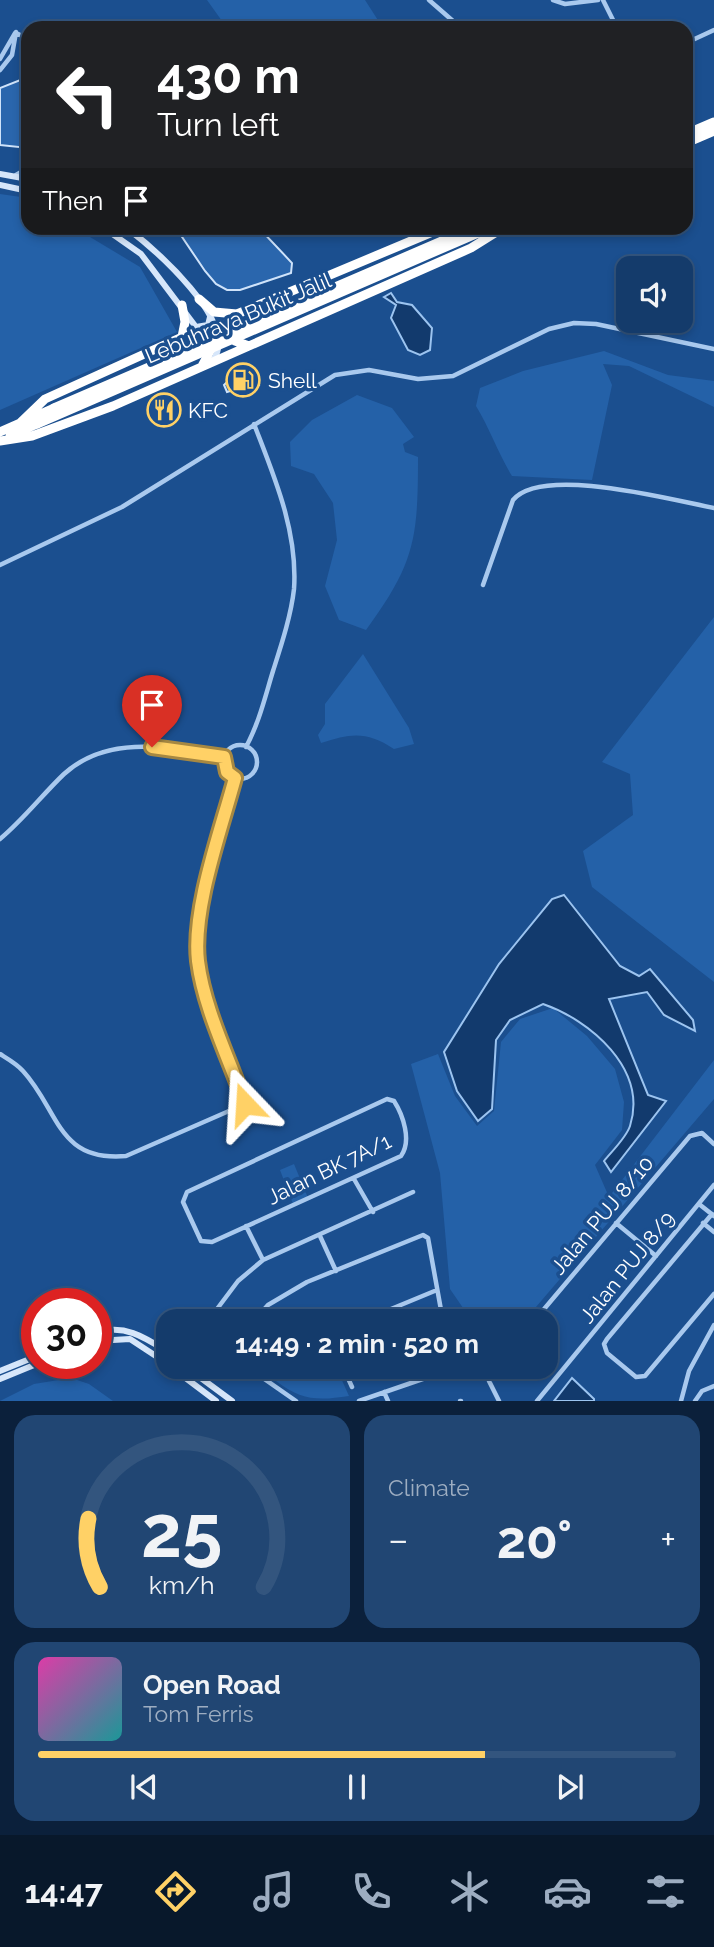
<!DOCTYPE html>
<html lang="en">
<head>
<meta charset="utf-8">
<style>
	:root { --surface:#143b6b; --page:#214673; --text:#f1f3f6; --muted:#9dadc1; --line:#33557e; --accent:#ffd166 }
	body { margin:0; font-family:Raleway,sans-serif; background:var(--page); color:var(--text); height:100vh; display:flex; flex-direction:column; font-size:26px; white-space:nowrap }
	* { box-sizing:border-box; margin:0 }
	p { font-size:23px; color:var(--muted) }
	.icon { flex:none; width:38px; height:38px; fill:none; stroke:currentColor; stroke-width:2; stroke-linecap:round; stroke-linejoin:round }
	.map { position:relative; height:1401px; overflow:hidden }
	.side { display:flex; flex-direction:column; gap:14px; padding:14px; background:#0b203b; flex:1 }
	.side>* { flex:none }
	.top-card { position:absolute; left:21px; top:21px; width:672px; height:214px; border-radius:21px; box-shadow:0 4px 10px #0003,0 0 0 2px var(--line); background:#202124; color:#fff; overflow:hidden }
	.fabs { position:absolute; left:616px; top:256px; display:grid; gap:14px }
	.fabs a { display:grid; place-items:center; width:77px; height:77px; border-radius:14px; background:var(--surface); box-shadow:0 4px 10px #0003,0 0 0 2px var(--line); font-size:35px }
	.speed { position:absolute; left:21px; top:1288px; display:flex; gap:14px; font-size:35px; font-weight:700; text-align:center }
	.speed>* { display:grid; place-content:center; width:91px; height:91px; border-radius:50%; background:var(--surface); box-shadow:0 4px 10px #0003,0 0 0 2px var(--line); line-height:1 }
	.speed .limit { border:10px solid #d22; background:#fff; color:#111 }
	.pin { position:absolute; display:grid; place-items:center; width:60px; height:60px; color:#fff; margin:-72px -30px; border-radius:50% 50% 50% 0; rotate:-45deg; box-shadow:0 0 7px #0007 }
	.pin .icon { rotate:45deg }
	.me { position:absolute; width:77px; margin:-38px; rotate:340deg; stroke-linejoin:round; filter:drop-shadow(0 0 5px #0008) }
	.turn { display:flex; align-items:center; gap:24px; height:147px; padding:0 21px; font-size:32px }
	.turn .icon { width:91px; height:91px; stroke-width:2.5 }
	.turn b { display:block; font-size:49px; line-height:60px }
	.then { display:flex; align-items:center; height:66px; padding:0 21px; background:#0003; gap:14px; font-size:26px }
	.big { font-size:52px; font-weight:700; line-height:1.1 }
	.side .widget { flex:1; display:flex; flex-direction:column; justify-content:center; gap:10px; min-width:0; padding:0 24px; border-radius:21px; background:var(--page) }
	.side .dial { align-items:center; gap:0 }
	.dial svg { height:182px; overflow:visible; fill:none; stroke:var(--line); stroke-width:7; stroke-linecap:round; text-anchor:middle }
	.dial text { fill:var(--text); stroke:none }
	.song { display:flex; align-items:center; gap:21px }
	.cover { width:84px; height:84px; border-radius:10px; background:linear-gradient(135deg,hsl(320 70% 55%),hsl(180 70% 35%)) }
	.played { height:7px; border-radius:4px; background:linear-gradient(90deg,var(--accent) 70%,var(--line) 70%) }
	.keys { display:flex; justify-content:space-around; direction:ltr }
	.heat { display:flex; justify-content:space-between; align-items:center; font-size:38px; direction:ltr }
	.side .tiles { flex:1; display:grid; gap:14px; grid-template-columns:1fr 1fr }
	.widget:last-child { grid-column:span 2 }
	.trip { position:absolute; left:156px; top:1309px; width:402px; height:70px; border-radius:21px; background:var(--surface); box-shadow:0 4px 10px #0003,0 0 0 2px var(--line); font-weight:700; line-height:70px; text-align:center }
	.tab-bar { display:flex; height:112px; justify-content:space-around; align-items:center; background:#08182b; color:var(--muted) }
	.tab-bar .icon { width:49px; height:49px }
	.tab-bar .current { color:var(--accent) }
	.tab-bar b { font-size:32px; color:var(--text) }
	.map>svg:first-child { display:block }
	.green { fill:#2461a8 }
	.water { fill:#123a6d; stroke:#9cc4f0; stroke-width:2 }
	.building { fill:#2a66ad; stroke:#cfe3fa; stroke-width:2 }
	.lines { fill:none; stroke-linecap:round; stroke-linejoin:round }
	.street { stroke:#a9c9ee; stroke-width:4.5 }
	.secondary { stroke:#d6e6fa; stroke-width:6 }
	.highway { stroke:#fff; stroke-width:9 }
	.highway-bridge { stroke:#fff; stroke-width:9 }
	.route-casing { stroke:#a68842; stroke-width:18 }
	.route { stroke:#ffd166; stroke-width:12 }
	.labels { text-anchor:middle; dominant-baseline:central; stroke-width:7; stroke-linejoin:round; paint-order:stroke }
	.street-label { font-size:21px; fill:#fff; stroke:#1b4f8f }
	.poi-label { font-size:21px; fill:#fff; stroke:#1b4f8f; text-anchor:start }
</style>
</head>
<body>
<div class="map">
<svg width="714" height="1401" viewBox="0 0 714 1401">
	<rect width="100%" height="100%" fill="#1b4f8f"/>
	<path class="green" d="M207 0H365L383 28H227Z
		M0 194 28 198V228H75L140 267 177 332 0 410Z
		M604 351 668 375 714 381V407L629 366 603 364 612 385 592 480 512 476C498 453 490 429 476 406L480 388 523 371Z
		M357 395 392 408 414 437 403 444 405 452 418 457C418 539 415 563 366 630L339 620 325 586 337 540 333 503 314 474 291 466 290 442 312 420Z
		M714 617V982L592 887 583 851 633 815 630 774 602 762Z
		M363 654 409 728 414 744 394 749C367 731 351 733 321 743L318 735 325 724V704Z
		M553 1008 587 1036 615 1069 624 1102 622 1130 595 1165 609 1197 714 1060V1099L524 1321H472L450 1289 440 1173 411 1064 438 1054 455 1096 477 1126 494 1111 501 1042 520 1019Z
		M294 1164 308 1198 293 1204 280 1170Z
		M285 1367H336L349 1396C317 1401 301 1400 276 1381L289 1376Z
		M71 1378 89 1384 113 1401H0L34 1384Z"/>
	<path class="water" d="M391 293 397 302 412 305 432 328 430 350 420 355 408 350 391 318 396 305 384 297Z
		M564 895 620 966 639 976 650 969 693 1020 695 1031 664 1015 647 992 609 999 648 1095 666 1101 611 1172 604 1161C612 1151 626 1138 630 1126 648 1069 590 1020 543 1004L510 1020 496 1040 492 1109 478 1121 457 1091 444 1052 499 964 552 899Z
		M572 1378 594 1399V1401H554Z"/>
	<path class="building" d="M28 77V148L0 145V88Z
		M176 228H259L292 263 291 273 240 290H227L216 284 205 271Z
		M253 369 259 385 242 393 240 388 227 392 224 385 228 381Z"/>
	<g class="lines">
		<path class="street" d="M429 0 461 28
			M553 0 565 4 598 0
			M603 0 617 28
			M16 33 28 39
			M686 43 714 30
			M0 59 15 33
			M0 70 12 55 16 32
			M16 175 28 168
			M0 565 122 507 335 375 369 370 418 379 453 376 549 329 574 323 596 324 714 349
			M483 585 513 500C542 465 672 500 714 508
			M223 762a17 17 0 1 1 34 0a17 17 0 1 1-34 0Z
			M246 747C259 723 265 697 273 671 281 646 291 616 294 589 298 531 274 476 254 424
			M0 839C23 820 42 795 64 774 109 733 171 748 224 757
			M0 1054C8 1059 17 1064 23 1071 59 1110 57 1162 126 1156L245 1104C229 1058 204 1009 198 961 192 910 221 829 235 778
			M387 1099 394 1101C403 1115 412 1141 401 1156L212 1242 201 1241 183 1202 187 1192Z
			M354 1179 373 1212
			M699 1204 714 1216
			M712 1214 607 1339 604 1344 607 1353 636 1377 645 1376 714 1294
			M616 1223 656 1256
			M703 1223 714 1232
			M246 1226 263 1260
			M320 1236 336 1271
			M378 1315 380 1321
			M208 1321 238 1281 263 1260 413 1192
			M254 1321 268 1305 307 1282 423 1235 428 1238 443 1321
			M362 1321 437 1290
			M534 1321 690 1136 702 1133 714 1144
			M247 1367 296 1401
			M343 1367 352 1387
			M398 1367 400 1372
			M496 1367 489 1381 499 1401
			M218 1370 221 1367
			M384 1392 388 1401
			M359 1401 443 1372 448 1367
			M460 1401H461
			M537 1401 714 1185
			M681 1401 689 1371 714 1325
			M695 1401 702 1391 714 1386"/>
		<path class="secondary" d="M0 174 28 179
			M0 185 28 191
			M104 228 141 254 196 327 208 336
			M127 228C153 248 241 323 213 360
			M196 327 208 325 210 317
			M96 1333C124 1323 146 1338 168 1352
			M96 1341 130 1339 168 1364
			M171 1367 216 1401
			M186 1367 232 1401
			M0 1371 37 1356
			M0 1379 39 1363"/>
		<path class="highway" d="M686 134 714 122
			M686 143 714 131
			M478 233 490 228
			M199 299 214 312 237 314 442 228
			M237 314 227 323V333L235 341 249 346
			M182 337 185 322 182 305
			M19 424 45 399 182 337 200 335 209 341 210 351 202 366
			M0 432 54 408
			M10 436 37 424
			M0 441 32 436 113 406 471 248 503 228"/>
		<path class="highway-bridge" d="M54 408 472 228
			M37 424 478 233"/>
	</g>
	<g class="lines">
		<defs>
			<path id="route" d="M152 747 224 757 227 772 235 778C221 830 192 909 198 961 204 1009 229 1058 245 1104"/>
		</defs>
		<use href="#route" class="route-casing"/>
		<use href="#route" class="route"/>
	</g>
	<defs>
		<symbol id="fuel-ring" viewBox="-11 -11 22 22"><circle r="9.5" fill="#1b4f8f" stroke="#ffd166" stroke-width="1.5"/><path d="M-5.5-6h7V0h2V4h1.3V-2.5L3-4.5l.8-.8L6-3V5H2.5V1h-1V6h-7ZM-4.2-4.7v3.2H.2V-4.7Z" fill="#ffd166"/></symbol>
		<symbol id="restaurant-ring" viewBox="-11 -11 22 22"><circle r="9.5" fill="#1b4f8f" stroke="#ffd166" stroke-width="1.5"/><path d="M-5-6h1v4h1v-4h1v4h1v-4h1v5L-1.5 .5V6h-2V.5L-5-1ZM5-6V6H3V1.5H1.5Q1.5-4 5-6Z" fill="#ffd166"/></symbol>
	</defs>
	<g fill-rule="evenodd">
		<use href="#fuel-ring" x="224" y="361" width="38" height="38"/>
		<use href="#restaurant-ring" x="145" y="391" width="38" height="38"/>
	</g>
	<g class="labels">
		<g class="street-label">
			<text transform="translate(238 318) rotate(-23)">Lebuhraya Bukit Jalil</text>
			<text transform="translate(329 1169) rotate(-26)">Jalan BK 7A/1</text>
			<text transform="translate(602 1215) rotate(-50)">Jalan PUJ 8/10</text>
			<text transform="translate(627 1267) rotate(-51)">Jalan PUJ 8/9</text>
		</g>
		<g class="poi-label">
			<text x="268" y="380">Shell</text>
			<text x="188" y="410">KFC</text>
		</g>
	</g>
</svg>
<div class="fabs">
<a><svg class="icon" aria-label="sound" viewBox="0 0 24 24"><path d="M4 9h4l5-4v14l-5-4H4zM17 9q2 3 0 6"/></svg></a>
</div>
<div class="speed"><div class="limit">30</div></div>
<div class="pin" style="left:152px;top:747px;background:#d93025"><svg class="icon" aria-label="arrive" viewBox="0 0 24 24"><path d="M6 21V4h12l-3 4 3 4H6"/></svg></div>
<svg class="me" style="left:245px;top:1104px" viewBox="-20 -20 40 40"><path d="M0-17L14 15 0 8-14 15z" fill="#ffd166" stroke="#fff" stroke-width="4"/></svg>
<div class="trip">14:49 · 2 min · 520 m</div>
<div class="top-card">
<div class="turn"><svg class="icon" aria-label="left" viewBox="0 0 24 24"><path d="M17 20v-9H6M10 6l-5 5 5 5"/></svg><div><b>430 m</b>Turn left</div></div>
<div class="then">Then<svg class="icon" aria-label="arrive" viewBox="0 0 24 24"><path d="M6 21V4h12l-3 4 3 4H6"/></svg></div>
</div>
</div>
<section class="side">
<div class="tiles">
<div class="widget dial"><svg viewBox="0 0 100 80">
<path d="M14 69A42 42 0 1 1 86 69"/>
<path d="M14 69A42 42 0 0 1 9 39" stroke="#ffd166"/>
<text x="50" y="56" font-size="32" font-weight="700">25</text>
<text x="50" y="72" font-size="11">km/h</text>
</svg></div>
<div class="widget"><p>Climate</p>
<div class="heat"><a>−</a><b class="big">20°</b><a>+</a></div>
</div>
<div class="widget">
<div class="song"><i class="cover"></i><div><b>Open Road</b><p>Tom Ferris</p></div></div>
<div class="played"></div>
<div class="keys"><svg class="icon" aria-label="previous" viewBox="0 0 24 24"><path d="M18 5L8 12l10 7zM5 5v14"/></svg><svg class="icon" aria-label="pause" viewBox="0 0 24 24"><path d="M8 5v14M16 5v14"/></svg><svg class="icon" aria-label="next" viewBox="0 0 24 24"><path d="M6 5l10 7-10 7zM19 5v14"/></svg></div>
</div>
</div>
</section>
<nav class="tab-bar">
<b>14:47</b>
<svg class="icon current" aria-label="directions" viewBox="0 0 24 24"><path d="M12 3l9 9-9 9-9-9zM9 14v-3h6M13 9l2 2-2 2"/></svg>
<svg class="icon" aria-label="music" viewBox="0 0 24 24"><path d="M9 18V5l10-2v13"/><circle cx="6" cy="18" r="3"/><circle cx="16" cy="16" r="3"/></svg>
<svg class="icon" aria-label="phone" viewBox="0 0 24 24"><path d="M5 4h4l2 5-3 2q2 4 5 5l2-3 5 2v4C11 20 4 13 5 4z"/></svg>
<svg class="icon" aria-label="climate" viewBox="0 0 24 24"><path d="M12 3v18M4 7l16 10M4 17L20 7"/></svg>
<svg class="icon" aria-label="car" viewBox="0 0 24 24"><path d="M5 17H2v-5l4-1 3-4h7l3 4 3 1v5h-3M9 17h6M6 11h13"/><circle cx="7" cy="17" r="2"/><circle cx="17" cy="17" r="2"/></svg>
<svg class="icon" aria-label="filters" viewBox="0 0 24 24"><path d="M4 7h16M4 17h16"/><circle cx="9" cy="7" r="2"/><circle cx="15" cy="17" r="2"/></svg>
</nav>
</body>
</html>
